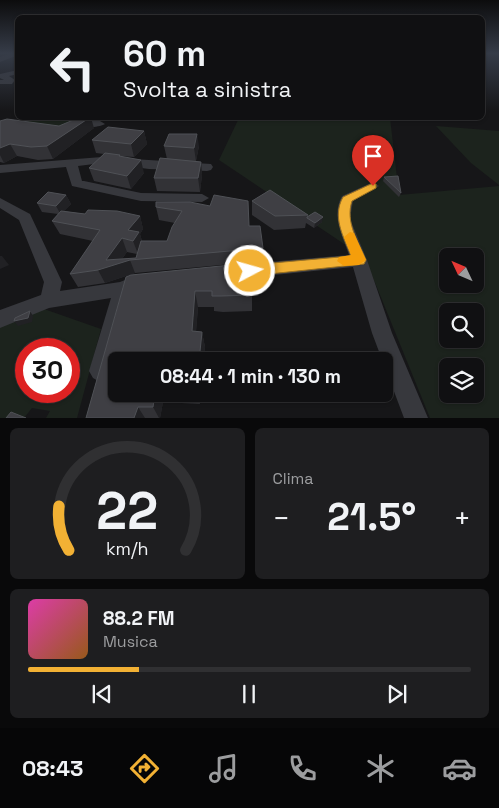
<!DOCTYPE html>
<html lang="it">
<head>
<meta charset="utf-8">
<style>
	:root { --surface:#101012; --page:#1e1e20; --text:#f1f3f6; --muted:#9c9d9f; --line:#303032; --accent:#f2b134 }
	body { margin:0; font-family:"Space Grotesk",sans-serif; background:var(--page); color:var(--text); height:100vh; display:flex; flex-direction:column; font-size:19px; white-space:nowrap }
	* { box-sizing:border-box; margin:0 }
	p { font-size:16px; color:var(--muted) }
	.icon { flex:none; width:28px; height:28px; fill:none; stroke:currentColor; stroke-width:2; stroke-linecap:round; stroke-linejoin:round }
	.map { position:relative; height:418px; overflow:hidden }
	.drawer { display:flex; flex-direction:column; gap:10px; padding:10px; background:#09090a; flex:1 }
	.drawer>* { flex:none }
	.top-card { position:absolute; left:15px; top:15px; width:470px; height:105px; border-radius:8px; box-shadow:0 1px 4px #0004,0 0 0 1px var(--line); background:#101012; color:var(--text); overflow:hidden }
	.needle { width:32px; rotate:314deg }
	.tools { position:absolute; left:439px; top:248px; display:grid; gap:10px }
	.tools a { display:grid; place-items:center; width:45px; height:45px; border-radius:8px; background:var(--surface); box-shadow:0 1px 4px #0004,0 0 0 1px var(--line); font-size:25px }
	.speed { position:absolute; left:15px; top:338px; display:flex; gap:10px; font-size:25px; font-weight:700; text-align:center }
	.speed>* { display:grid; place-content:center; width:65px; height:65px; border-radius:50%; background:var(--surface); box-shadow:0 1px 4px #0004,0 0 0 1px var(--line); line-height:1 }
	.speed .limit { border:8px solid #d22; background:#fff; color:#111 }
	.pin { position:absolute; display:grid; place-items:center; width:42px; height:42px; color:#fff; margin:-51px -21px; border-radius:50% 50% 50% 0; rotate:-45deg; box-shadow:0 0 5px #0007 }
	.pin .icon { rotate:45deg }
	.me { position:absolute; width:55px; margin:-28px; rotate:84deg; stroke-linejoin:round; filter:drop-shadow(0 0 4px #0008) }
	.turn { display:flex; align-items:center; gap:18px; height:105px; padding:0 25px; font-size:22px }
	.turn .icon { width:65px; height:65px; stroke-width:2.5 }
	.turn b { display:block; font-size:35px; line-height:42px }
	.big { font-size:38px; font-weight:800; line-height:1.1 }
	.drawer .tile { flex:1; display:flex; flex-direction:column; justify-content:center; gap:8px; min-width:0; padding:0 18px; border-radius:8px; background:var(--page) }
	.drawer .dial { align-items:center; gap:0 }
	.dial svg { height:130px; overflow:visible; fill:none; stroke:var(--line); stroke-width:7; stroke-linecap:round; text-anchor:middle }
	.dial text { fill:var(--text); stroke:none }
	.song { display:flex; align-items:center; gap:15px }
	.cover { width:60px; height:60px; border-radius:8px; background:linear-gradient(135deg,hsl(320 70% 55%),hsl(30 70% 35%)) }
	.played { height:5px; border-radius:2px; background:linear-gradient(90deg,var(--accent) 25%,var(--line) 25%) }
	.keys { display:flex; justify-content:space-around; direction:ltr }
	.heat { display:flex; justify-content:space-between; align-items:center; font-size:28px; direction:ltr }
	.drawer .tiles { flex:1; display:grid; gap:10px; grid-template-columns:1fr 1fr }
	.tile:last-child { grid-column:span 2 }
	.trip { position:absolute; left:108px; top:352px; width:285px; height:50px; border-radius:8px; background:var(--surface); box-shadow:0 1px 4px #0004,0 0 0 1px var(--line); font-weight:800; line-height:50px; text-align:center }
	.menu { display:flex; height:80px; justify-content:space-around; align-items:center; background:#060607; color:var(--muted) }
	.menu .icon { width:35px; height:35px }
	.menu .on { color:var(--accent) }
	.menu b { font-size:22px; color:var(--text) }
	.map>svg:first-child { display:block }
	.green { fill:#1c231d; fill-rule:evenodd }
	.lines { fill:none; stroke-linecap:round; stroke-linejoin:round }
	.minor { fill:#37383d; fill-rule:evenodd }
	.wall { fill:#323236; fill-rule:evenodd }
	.shaded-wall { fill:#212124 }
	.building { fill:#3f3f44; stroke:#4f5156 }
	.route { fill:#f2b134; stroke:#9d7322 }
	.slow { fill:#f59e0b }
</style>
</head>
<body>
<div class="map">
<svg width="499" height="418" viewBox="0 0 499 418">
	<rect width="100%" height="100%" fill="#161618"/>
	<path class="green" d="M23 118H182L169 120H90L45 130 19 119Z
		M239 118H390L399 195 499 186V418H430L365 258 219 160ZM448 256H475V284H448ZM448 311H475V339H448ZM448 366H475V394H448Z
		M436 126 499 131V185L471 163Z
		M44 309 101 329 77 418H46L50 411 32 408 24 418H0V324ZM26 349H69V391H26Z"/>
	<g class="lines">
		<path class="minor" d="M11 53H18V55L0 62V57Z
			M18 70V74L9 76 15 80 12 84H0V80H4L0 78V74Z
			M84 120 100 121 105 124C101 127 83 128 75 130L70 127Z
			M102 157 211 164 213 167 211 170 207 171 149 169 102 163 78 166 82 181H84L141 193 202 194 209 198 202 202 141 201 72 186 66 167 0 173V165Z
			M373 182 379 186 353 201 350 219 367 260 392 333 428 418H404L372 333 353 267 244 278 238 276 236 271 238 266 244 264 349 255C342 235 331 216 342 196Z
			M0 198 30 214 62 282 60 291 120 282 138 275 144 277 147 282 144 287 130 294 107 378 100 382 93 378 89 371 111 298 49 308 0 328V310L41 295 44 282 19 220 0 208Z"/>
	</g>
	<path class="wall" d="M0 121 59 126 94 128 53 159 38 160 17 156 4 163 0 162Z
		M144 131 147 144 134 157 120 156 144 173 131 189 94 181 89 168 104 154 96 153 92 140Z
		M164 146H199L196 161 201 162 202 175 200 192 157 191 154 178 167 159Z
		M384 177 401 193 399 197 383 181Z
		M66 195 71 204 64 211 85 214 140 216 143 229 140 234 142 241H167L175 223 159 220 156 207V202L249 226 263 248V261L135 273 105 283 78 287 70 274 93 241 60 234 52 221 58 214 42 212 37 203ZM127 252 137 254 136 258 122 259Z
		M252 201 308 215 307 217 322 222 314 228 306 223 305 228 274 230 252 215Z
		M262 270 261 286 252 287V311L223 312 214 311V307H198L196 331 202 332 205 347 204 361H116V394H201L200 404 163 402 160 418H86L126 277Z"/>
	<path class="shaded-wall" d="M89 118H91L94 128 53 159 47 146Z
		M144 131 147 144 134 157 131 144Z
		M197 134 199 146 196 161 194 148Z
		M10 144 17 156 4 163 0 155V148Z
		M141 160 144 173 131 189 127 176Z
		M201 162 202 175 200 192 198 178Z
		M66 195 71 204 61 215 56 206Z
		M140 216 143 229 140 234 143 245 138 254 133 241 128 230Z
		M323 217 322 222 314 228 315 223Z
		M122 238 127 252 119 263 130 260 135 273 105 283 98 270Z
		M0 256H2L9 265 0 269Z
		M195 291 198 307 195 346 192 331Z
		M30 311 33 316 32 322 18 326 14 321Z
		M202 332 205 347 204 361H199Z
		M155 394H159L163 402 160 418H159L153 407Z
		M197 394H201L200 404Z
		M138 407 145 418H134Z"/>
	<path class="building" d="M78 118H89L47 146 31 147 10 144 0 148V121L7 119 59 126Z
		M108 127 144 131 131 144 92 140Z
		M169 134H197L194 148 164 146Z
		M105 153 120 155 119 156 141 160 127 176 89 168Z
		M160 158 201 162 198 178H154Z
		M398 176 401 193 384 177Z
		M270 190 308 215 275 216 252 201Z
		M48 192 66 195 56 206 37 203Z
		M214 195 248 201 249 226H260L263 248 130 260 98 270 70 274 100 230 52 221 61 211 85 214 88 210 117 211 140 216 128 230 139 232 133 241 122 238 106 260 136 258 141 241H167L172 227 182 211 156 207V202H190L210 206Z
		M315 212 323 217 315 223 307 218V217Z
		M261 262 262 270 250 271 252 295 221 296H212V291H195L192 331 202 332 199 361H116V394H155L153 407H138L134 418H86L126 277 131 275Z
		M30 311 28 318 14 321 15 318Z
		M11 412 26 418H6Z"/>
	<linearGradient id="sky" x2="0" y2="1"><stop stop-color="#0c0c0d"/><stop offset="0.48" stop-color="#363c48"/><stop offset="1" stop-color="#363c48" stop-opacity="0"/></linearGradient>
	<rect width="499" height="111" fill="url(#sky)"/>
	<path class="route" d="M373 183 376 184V188L352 201C345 222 358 241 366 260L364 264 250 276 245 275 243 271 245 267 250 265 351 256C343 235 332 217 343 197Z"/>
	<path class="slow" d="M350 232 354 233 366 260 359 265 344 266 337 261 339 257 351 255 344 237Z"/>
</svg>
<div class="tools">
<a><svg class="needle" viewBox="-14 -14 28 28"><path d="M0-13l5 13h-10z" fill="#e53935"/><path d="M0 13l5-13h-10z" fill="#9c9d9f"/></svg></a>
<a><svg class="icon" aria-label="search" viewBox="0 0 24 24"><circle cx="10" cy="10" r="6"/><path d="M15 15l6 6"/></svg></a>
<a><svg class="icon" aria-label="layers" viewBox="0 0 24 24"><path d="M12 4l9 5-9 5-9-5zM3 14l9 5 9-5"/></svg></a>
</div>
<div class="speed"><div class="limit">30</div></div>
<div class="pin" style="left:373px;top:186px;background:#d93025"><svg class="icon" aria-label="arrive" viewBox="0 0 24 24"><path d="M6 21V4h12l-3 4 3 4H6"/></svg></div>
<svg class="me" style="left:250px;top:271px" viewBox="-20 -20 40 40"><circle r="17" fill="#f2b134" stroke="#fff" stroke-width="3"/><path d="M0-11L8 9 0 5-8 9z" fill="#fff"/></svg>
<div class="trip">08:44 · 1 min · 130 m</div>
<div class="top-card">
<div class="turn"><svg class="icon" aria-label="left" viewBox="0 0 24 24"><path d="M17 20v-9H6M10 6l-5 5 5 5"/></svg><div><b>60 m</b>Svolta a sinistra</div></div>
</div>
</div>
<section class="drawer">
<div class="tiles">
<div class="tile dial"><svg viewBox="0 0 100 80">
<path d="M14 69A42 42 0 1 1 86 69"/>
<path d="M14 69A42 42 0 0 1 8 42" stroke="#f2b134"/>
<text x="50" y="56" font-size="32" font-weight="700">22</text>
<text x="50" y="72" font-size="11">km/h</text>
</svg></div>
<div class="tile"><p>Clima</p>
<div class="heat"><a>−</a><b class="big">21.5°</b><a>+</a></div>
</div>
<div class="tile">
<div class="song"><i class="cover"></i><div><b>88.2 FM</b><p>Musica</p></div></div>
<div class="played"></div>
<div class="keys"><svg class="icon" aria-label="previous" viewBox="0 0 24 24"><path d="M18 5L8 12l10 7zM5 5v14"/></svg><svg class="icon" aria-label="pause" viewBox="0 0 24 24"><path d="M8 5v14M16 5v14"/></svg><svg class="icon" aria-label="next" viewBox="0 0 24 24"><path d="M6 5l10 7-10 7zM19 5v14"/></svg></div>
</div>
</div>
</section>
<nav class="menu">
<b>08:43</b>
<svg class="icon on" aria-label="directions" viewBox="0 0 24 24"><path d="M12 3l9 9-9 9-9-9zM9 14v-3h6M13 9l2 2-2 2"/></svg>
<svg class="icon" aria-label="music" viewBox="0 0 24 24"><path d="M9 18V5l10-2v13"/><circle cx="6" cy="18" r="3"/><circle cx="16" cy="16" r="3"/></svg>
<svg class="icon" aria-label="phone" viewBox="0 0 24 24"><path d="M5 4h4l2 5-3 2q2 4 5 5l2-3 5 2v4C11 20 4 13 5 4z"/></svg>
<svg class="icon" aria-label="climate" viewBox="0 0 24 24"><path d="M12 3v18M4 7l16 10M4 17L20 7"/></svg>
<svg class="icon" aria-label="car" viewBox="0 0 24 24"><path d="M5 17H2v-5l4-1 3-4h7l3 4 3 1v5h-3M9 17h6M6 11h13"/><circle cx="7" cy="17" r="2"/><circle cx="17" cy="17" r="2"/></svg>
</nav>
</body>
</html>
